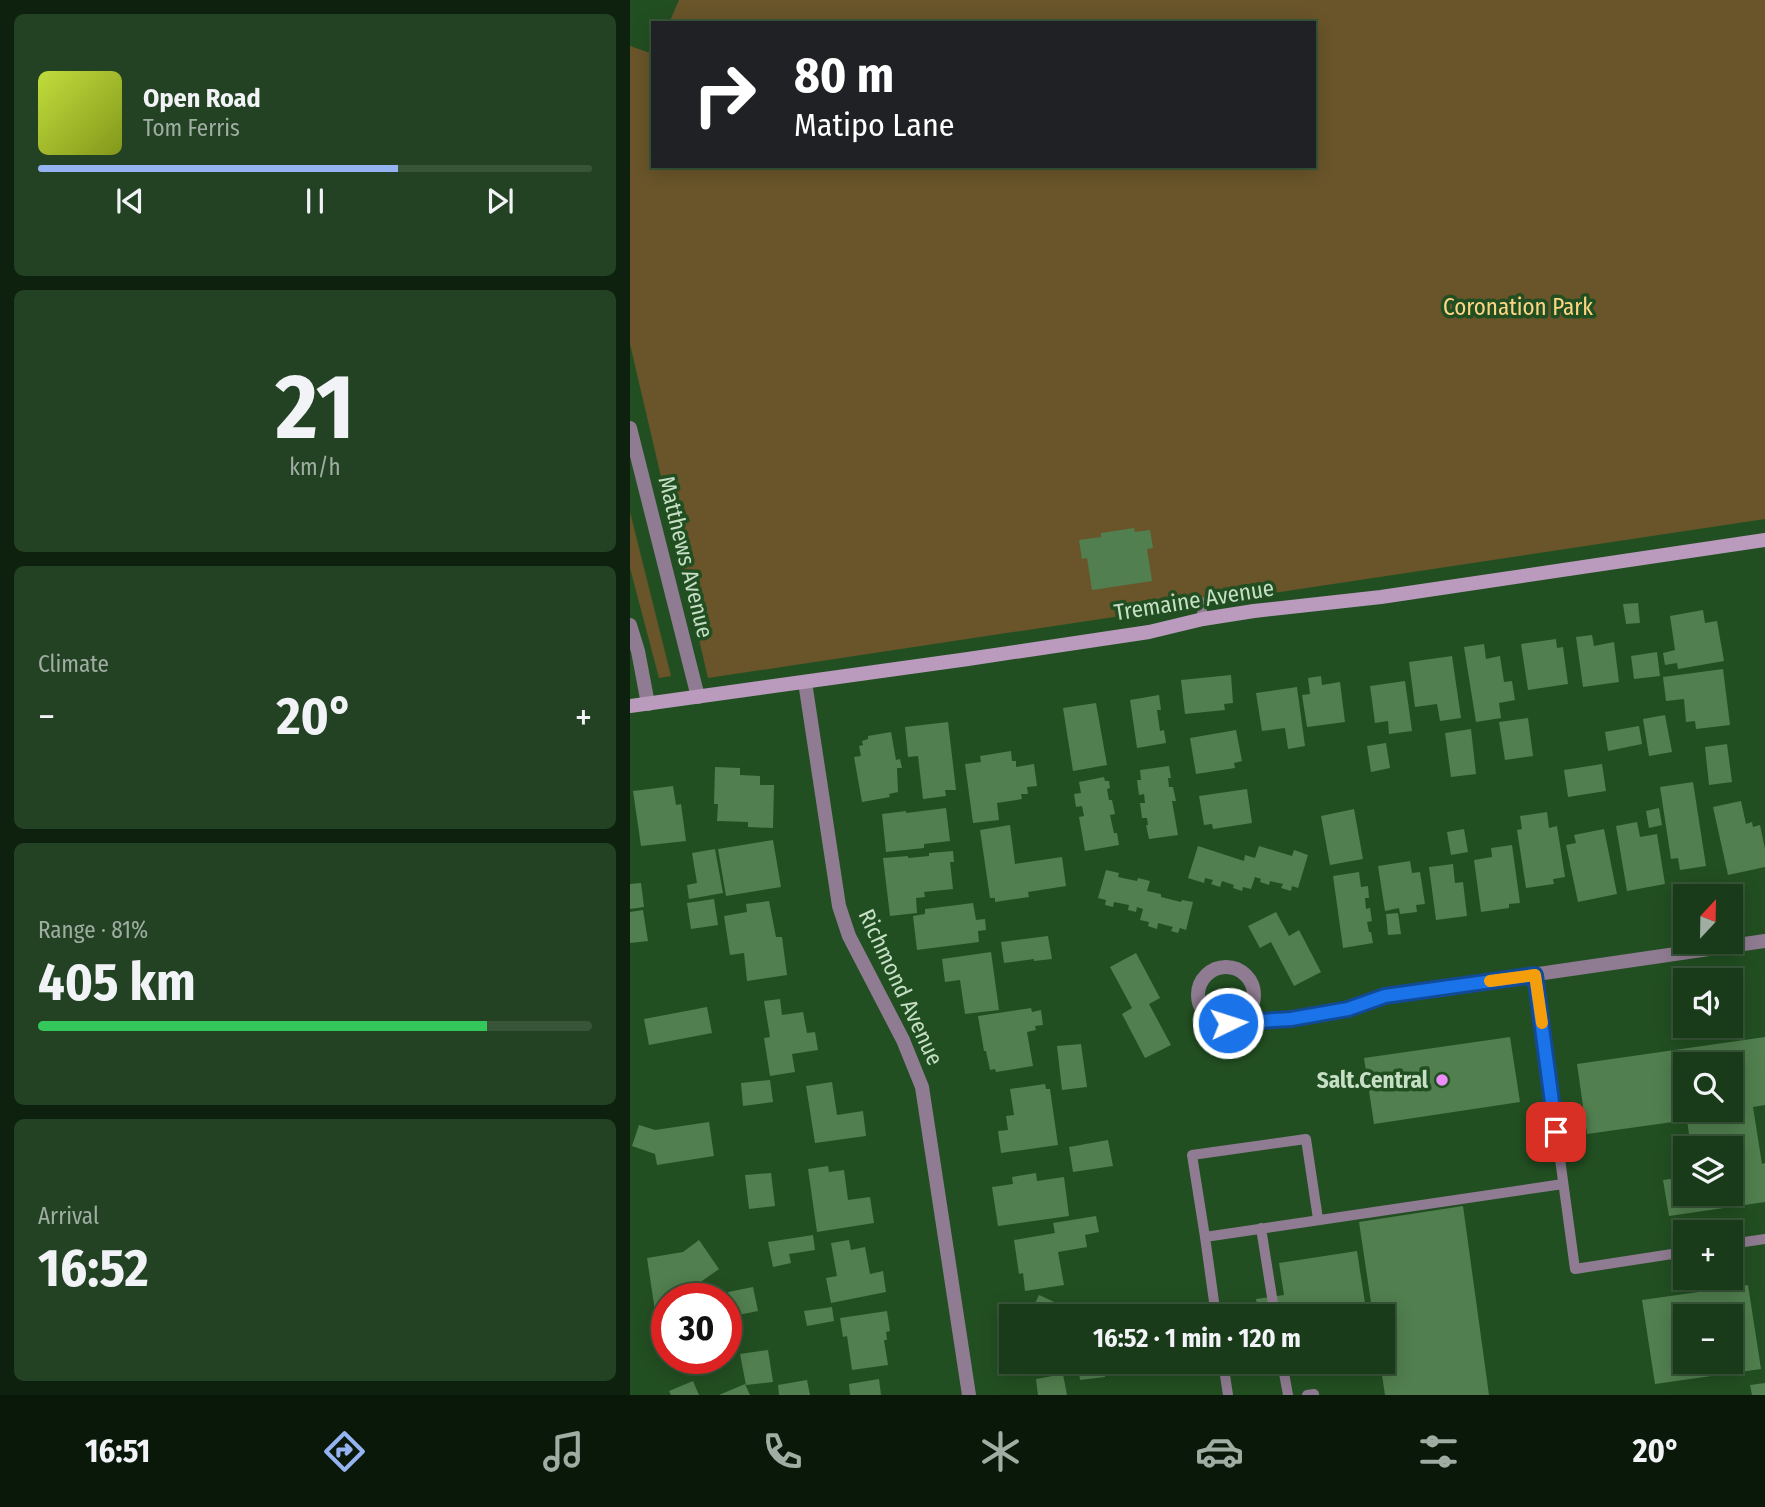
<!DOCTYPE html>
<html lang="en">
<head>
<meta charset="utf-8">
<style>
	:root { --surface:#1a3b1a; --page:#234223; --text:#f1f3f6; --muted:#9fada2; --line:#385539; --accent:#95b2f1 }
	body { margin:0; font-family:"Fira Sans Condensed",sans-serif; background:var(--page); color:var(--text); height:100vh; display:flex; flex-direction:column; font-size:26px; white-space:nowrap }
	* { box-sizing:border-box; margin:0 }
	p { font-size:23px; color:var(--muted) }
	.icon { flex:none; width:38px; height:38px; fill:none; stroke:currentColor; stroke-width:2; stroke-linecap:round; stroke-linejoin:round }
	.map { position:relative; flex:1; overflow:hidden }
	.panel { display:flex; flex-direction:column; gap:14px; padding:14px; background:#0e200e; width:630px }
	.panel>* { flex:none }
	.hud { position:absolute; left:21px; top:21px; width:665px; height:147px; border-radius:0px; box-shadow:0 4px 18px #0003,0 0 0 2px var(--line); background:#202124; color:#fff; overflow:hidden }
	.needle { width:46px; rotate:22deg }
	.controls { position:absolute; left:1043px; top:884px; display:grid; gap:14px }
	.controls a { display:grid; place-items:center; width:70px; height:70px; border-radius:0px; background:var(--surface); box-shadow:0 4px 18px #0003,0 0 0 2px var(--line); font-size:35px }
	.speed { position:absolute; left:21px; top:1283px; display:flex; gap:14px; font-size:35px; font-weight:700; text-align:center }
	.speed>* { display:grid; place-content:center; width:91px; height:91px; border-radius:50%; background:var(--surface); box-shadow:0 4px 18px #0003,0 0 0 2px var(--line); line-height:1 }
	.speed .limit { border:10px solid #d22; background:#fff; color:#111 }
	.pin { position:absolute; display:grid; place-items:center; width:60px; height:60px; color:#fff; margin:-30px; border-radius:14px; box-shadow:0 4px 10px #0006 }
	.me { position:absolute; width:77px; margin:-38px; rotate:86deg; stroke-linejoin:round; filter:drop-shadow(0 0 5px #0008) }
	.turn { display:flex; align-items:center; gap:24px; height:147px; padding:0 28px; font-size:32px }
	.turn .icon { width:91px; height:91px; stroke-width:2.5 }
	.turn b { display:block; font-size:49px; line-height:60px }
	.big { font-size:52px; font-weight:700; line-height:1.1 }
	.panel .card { flex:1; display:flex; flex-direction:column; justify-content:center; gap:10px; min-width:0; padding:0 24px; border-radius:10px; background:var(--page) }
	.panel .dial { align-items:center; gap:0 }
	.dial b { font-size:91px; line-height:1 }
	.song { display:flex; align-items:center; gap:21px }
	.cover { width:84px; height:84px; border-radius:10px; background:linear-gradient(135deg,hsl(70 70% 55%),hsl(70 70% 35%)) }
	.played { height:7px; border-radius:4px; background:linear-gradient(90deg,var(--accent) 65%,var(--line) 65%) }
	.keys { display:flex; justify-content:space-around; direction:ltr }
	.heat { display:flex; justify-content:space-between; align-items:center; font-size:38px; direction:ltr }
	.charge { height:10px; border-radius:5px; background:linear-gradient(90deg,#34c759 81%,var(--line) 0) }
	.trip { position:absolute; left:369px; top:1304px; width:396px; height:70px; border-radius:0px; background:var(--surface); box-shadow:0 4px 18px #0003,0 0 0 2px var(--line); font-weight:700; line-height:70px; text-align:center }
	.menu { display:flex; height:112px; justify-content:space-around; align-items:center; background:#0a180a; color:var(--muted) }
	.menu .icon { width:49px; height:49px }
	.menu .active { color:var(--accent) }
	.menu b { font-size:32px; color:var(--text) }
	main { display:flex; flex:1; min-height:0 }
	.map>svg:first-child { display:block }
	.green { fill:#6a552a }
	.building { fill:#517f4f; fill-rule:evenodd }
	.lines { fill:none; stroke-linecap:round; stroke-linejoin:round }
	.lane { stroke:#907c92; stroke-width:10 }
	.street { stroke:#907c92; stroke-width:14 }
	.secondary { stroke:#ba9bbd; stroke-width:14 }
	.route-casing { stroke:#114b97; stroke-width:18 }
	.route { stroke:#1a73e8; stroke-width:12 }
	.slow { stroke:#f59e0b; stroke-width:12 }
	.poi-dot { fill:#ee8cf9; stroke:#224f22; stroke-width:2.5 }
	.labels { text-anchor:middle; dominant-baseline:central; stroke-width:7; stroke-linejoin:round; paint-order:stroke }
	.park-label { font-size:23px; fill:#fed583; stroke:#224f22 }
	.street-label { font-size:23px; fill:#c6dfc5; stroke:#224f22 }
	.poi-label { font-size:23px; font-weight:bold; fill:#c6dfc5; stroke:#224f22; text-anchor:end }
</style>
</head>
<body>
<main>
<section class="panel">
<div class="card">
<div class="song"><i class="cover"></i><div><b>Open Road</b><p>Tom Ferris</p></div></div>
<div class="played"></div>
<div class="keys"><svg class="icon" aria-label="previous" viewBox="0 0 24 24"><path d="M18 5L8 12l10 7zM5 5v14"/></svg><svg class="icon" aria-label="pause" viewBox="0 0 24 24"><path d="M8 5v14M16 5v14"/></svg><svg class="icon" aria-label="next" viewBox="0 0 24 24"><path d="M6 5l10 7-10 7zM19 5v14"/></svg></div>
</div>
<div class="card dial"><b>21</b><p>km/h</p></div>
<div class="card"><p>Climate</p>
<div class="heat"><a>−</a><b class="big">20°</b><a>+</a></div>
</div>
<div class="card"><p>Range · 81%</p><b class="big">405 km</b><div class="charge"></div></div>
<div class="card"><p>Arrival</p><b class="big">16:52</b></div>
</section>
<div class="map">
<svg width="1135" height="1395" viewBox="0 0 1135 1395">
	<rect width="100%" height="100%" fill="#224f22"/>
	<path class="green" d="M49 0H1135V519L78 678 0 344V46L23 54V166H684V23H39Z
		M0 512 41 676 29 678 0 568Z"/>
	<path class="building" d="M504 528 505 532 520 530 523 548 517 549 522 581 462 590 457 558 452 559 449 540 471 537V533Z
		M1008 603 1010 623 996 624 993 604Z
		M1073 610 1075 623 1087 621 1094 661 1048 669 1047 663 1035 665 1033 653 1045 650 1040 616Z
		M962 635 964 646 984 642 989 682 953 687 946 637Z
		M926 639 927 648 933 647 938 684 898 690 891 644Z
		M854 644 856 659 870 656 874 682 882 681 885 700 869 703 871 718 846 722 834 647Z
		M1027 652 1030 676 1004 679 1001 656Z
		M822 656 831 718 810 721 807 704 785 707 779 662Z
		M1093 669 1100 725 1066 729 1065 721 1056 722 1054 699 1036 701 1033 677Z
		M601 675 603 703 594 704 595 710 555 714 551 680Z
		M691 676 692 685 710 682 715 722 677 727 672 695 680 694 678 678Z
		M775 681 782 731 759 734 758 721 745 723 740 686Z
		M667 687 675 746 658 749 655 728 632 731 626 693Z
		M529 695 531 710H527L530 731 534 730 536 743 507 748 500 700Z
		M466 703 477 765 443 771 433 708Z
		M1035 715 1042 752 1019 756 1013 719Z
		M898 718 903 756 875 760 869 722Z
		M318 722 326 790H315L316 796 293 799 288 756 278 757 275 727Z
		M1009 726 1012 744 978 751 975 732Z
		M841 729 846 774 821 777 815 733Z
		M606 730 612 761 604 763 605 768 566 774 560 738Z
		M261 732 266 760 270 759 272 768H267L268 792 259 794 260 797 232 802 224 757 231 756 229 746 233 745 232 741 238 739V736Z
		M756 743 760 768 741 772 737 746Z
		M1097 744 1102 782 1079 785 1075 747Z
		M381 751 382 761H386V767L404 764 407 786 397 787 398 794H391L392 799 367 803 369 820 343 823 335 764 351 762 350 756Z
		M972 764 976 791 938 797 934 770Z
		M539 766 541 778H538L539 787H543L546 801H542L548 835 519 839 516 825H518L517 818H512L510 803H515L514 794 509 795 507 780H511L510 770Z
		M85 767 110 768V775L130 776V785H144L143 828 118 827V822L87 821 88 804H84Z
		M474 777 475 781H479L480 788 477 789 479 800H482L485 814 480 815 484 833H487L489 845 455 851 449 817 454 816 452 806 446 807 444 794 451 793 449 782Z
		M1063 782 1076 866 1050 870 1048 858 1041 859 1030 787Z
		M43 786 46 805 51 804 56 841 11 846 3 791Z
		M617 789 622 823 583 829 582 824 574 825 569 796Z
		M1111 801 1116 824 1122 822 1123 827 1130 825 1135 849V867L1098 875 1083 807Z
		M316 808 320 841 294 844V848L256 852 252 814 276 811V813Z
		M1029 808 1032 825 1019 828 1016 811Z
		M724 809 733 859 700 865 691 816Z
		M917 812 919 828 927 826 935 877 923 879 924 884 896 888 887 830 892 829 890 816Z
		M1007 822 1010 837 1027 834 1035 884 997 891 986 826Z
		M380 825 385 864 432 857 436 886 398 892 399 897 365 902V898H360L350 830Z
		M834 829 838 852 821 855 817 832Z
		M974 829 987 894 948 902 936 845 946 843 944 835Z
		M143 840 151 887 96 896 88 849Z
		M882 845 890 903 879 904V908L851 912 844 860 862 857 861 848Z
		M568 846 614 861 615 855 625 858 629 846 662 856 664 850 678 855 668 888 662 886 661 891 651 888 653 884 640 881 639 885 630 882 631 879 625 877 621 889 613 887 612 891 603 888 604 885 592 881 590 887 581 884 583 880 575 878 574 883 558 878Z
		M85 849 93 893 59 899 57 885 67 883 62 853Z
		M323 851 324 862H320L323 889 294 892 295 897 286 898 287 913 260 916 253 858 278 856V858L299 856V853Z
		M780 861 782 873 790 872 795 904 786 905 787 912 770 914 769 908 755 911 748 866Z
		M823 864 825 883 833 882 837 916 806 920 799 867Z
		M476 870 489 873 488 877 507 881 508 878 520 881 517 891 531 894V897L551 902 552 900 563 902 556 930 550 928 548 933 541 931 543 927 528 923 527 929 518 926 519 922 510 920 513 909 507 907 506 912 498 910 499 905 484 902 483 907 475 905 476 900 468 898Z
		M729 872 731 887 738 886 739 898H735L736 909 740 908 742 921 737 922 739 932H741L743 943 713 948 703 876Z
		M11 883 14 907 0 909V884Z
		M84 899 88 925 61 929 57 903Z
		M139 901 146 937H152L157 975 117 981 114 953 100 955 94 916 117 912 116 904Z
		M343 903 346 920 355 919 356 930 348 931 349 942 287 950 283 916 295 914V909Z
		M13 910 18 941 0 943V912Z
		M646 912 659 936 669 930 691 972 664 986 641 942 630 948 618 926Z
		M768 913 771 934 758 935 756 914Z
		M418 936 422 959 404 961V959L374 963 371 942Z
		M361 952 369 1010 335 1014 330 980 315 982 312 959Z
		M506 953 530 998 519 1004 541 1045 515 1058 492 1014 502 1008 480 967Z
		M150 999 152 1015 173 1012 177 1033 185 1032 188 1050 162 1054 165 1072 140 1076 134 1038 140 1037 134 1001Z
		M77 1007 82 1033 19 1045 14 1019Z
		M401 1008 402 1012 411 1010 413 1025 405 1026 406 1030 397 1032 403 1066 366 1072 365 1069 360 1070 356 1051H354L348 1016Z
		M880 1037 890 1102 744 1124 734 1058Z
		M1135 1037V1105L1123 1107 1132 1164 1135 1163V1202L1039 1216 1033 1180 1055 1177V1194H1101V1148H1061L1057 1120 957 1134 947 1064ZM1055 1064H1101V1110H1055Z
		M451 1044 457 1087 432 1090 427 1046Z
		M140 1080 143 1102 113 1106 111 1083Z
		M202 1082 207 1115 233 1111 236 1136 185 1143 176 1086Z
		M415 1084 416 1089H420L428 1145 371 1153 368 1131 378 1130 376 1116 384 1115 380 1089Z
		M79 1122 84 1156 27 1165 25 1154 2 1146 9 1125 25 1130Z
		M478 1140 483 1166 443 1172 439 1147Z
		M198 1166 199 1172 214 1170 218 1200 240 1197 244 1223 187 1232 178 1169Z
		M141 1173 145 1206 119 1209 115 1175Z
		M406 1173 407 1181 434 1177 439 1216 368 1226 362 1187 383 1184 382 1177Z
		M833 1206 859 1395H755L750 1362H752V1316H743L729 1222Z
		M466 1216 469 1232 455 1235 457 1247 428 1252 434 1285 395 1291 393 1273 389 1274 384 1240 425 1233 423 1223Z
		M183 1235 185 1250 159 1254 161 1263 143 1267 138 1242Z
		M69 1240 89 1269 65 1286H59L67 1298 83 1288 91 1298H37V1324H27L17 1258 53 1252Z
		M219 1240 221 1250 235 1247 240 1274 253 1271 256 1292 201 1303 196 1278 207 1276 201 1243Z
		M727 1251 737 1316H629L626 1299 654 1295 649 1263Z
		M1118 1285 1131 1369 1025 1384 1012 1300ZM1055 1316H1101V1362H1055Z
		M123 1287 128 1311 103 1316 98 1292Z
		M409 1295 444 1311 441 1316H399Z
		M202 1307 204 1321 177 1326 174 1311Z
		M257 1311 260 1331 256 1332 257 1340H254L258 1365 222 1370 217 1336 213 1337 210 1318Z
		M138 1350 143 1382 116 1385 110 1354Z
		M473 1362 475 1377 450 1380 448 1364Z
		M433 1374 437 1395H408L406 1379Z
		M249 1379 251 1395H220L219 1384Z
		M177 1380 180 1395H149L148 1385Z
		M63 1381 69 1395H41L39 1391Z
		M1135 1383V1395H1122L1120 1385Z
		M115 1384 120 1395H89Z"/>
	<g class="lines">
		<path class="lane" d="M571 602 573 619
			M905 975 945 1269 1055 1252
			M688 1219 676 1139 562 1155 575 1237 933 1184
			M631 1228 645 1316
			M575 1237 586 1316
			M1101 1244 1135 1239
			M593 1362 598 1395
			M652 1362 658 1395
			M677 1395 684 1394"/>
		<path class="street" d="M0 428 68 697
			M0 625 8 651 18 704
			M175 682 209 906 219 936 273 1040 292 1087 339 1395
			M568 995a28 28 0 1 1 56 0a28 28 0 1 1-56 0Z
			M598 1023 661 1019 718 1009 756 996 1135 941"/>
		<path class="secondary" d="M0 706 338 659 519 632 573 619 624 611 751 597 1135 540"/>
	</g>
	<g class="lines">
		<defs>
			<path id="route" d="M598 1023 661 1019 718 1009 755 996 905 975 926 1132"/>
		</defs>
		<use href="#route" class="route-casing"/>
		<use href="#route" class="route"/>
		<path class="slow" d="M860 981 905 975 912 1023"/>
	</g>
	<circle class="poi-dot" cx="812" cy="1080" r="7"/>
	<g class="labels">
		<g class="park-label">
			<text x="888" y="307">Coronation Park</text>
		</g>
		<g class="street-label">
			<text transform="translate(56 557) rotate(76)">Matthews Avenue</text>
			<text transform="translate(564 600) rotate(-9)">Tremaine Avenue</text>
			<text transform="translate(271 987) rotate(65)">Richmond Avenue</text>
		</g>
		<g class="poi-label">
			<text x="798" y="1080">Salt.Central</text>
		</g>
	</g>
</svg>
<div class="controls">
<a><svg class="needle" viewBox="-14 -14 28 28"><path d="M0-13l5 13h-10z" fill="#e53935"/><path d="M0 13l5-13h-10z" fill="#9fada2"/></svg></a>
<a><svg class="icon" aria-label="sound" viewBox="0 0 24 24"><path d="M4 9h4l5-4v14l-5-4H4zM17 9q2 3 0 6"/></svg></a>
<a><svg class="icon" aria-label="search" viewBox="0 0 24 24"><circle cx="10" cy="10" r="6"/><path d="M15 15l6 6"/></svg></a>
<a><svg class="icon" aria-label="layers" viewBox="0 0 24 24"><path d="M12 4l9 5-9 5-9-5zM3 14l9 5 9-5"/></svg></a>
<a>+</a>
<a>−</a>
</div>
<div class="speed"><div class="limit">30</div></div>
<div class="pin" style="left:926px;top:1132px;background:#d93025"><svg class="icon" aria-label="arrive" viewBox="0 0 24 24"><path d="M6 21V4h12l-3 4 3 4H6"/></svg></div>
<svg class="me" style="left:598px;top:1023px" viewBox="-20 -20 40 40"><circle r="17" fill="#1a73e8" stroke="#fff" stroke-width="3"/><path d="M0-11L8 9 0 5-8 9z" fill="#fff"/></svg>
<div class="trip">16:52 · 1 min · 120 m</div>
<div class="hud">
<div class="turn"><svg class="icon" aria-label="right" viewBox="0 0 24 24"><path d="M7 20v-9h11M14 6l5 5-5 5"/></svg><div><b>80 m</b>Matipo Lane</div></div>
</div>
</div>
</main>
<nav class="menu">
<b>16:51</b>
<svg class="icon active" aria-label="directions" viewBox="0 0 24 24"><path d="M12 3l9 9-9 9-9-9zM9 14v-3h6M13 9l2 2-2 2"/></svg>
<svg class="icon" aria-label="music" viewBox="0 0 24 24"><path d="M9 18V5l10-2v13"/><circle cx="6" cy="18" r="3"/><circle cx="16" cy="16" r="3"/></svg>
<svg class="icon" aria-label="phone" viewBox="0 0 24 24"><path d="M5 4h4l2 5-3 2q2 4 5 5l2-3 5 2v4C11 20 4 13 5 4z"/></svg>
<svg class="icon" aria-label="climate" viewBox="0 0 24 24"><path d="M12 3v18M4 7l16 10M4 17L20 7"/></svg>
<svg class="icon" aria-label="car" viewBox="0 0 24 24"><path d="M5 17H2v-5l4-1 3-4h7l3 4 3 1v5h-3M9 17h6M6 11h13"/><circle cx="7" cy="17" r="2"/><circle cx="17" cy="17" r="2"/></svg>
<svg class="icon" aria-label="filters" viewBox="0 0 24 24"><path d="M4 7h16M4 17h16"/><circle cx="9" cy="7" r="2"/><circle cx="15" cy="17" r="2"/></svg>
<b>20°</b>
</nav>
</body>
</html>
